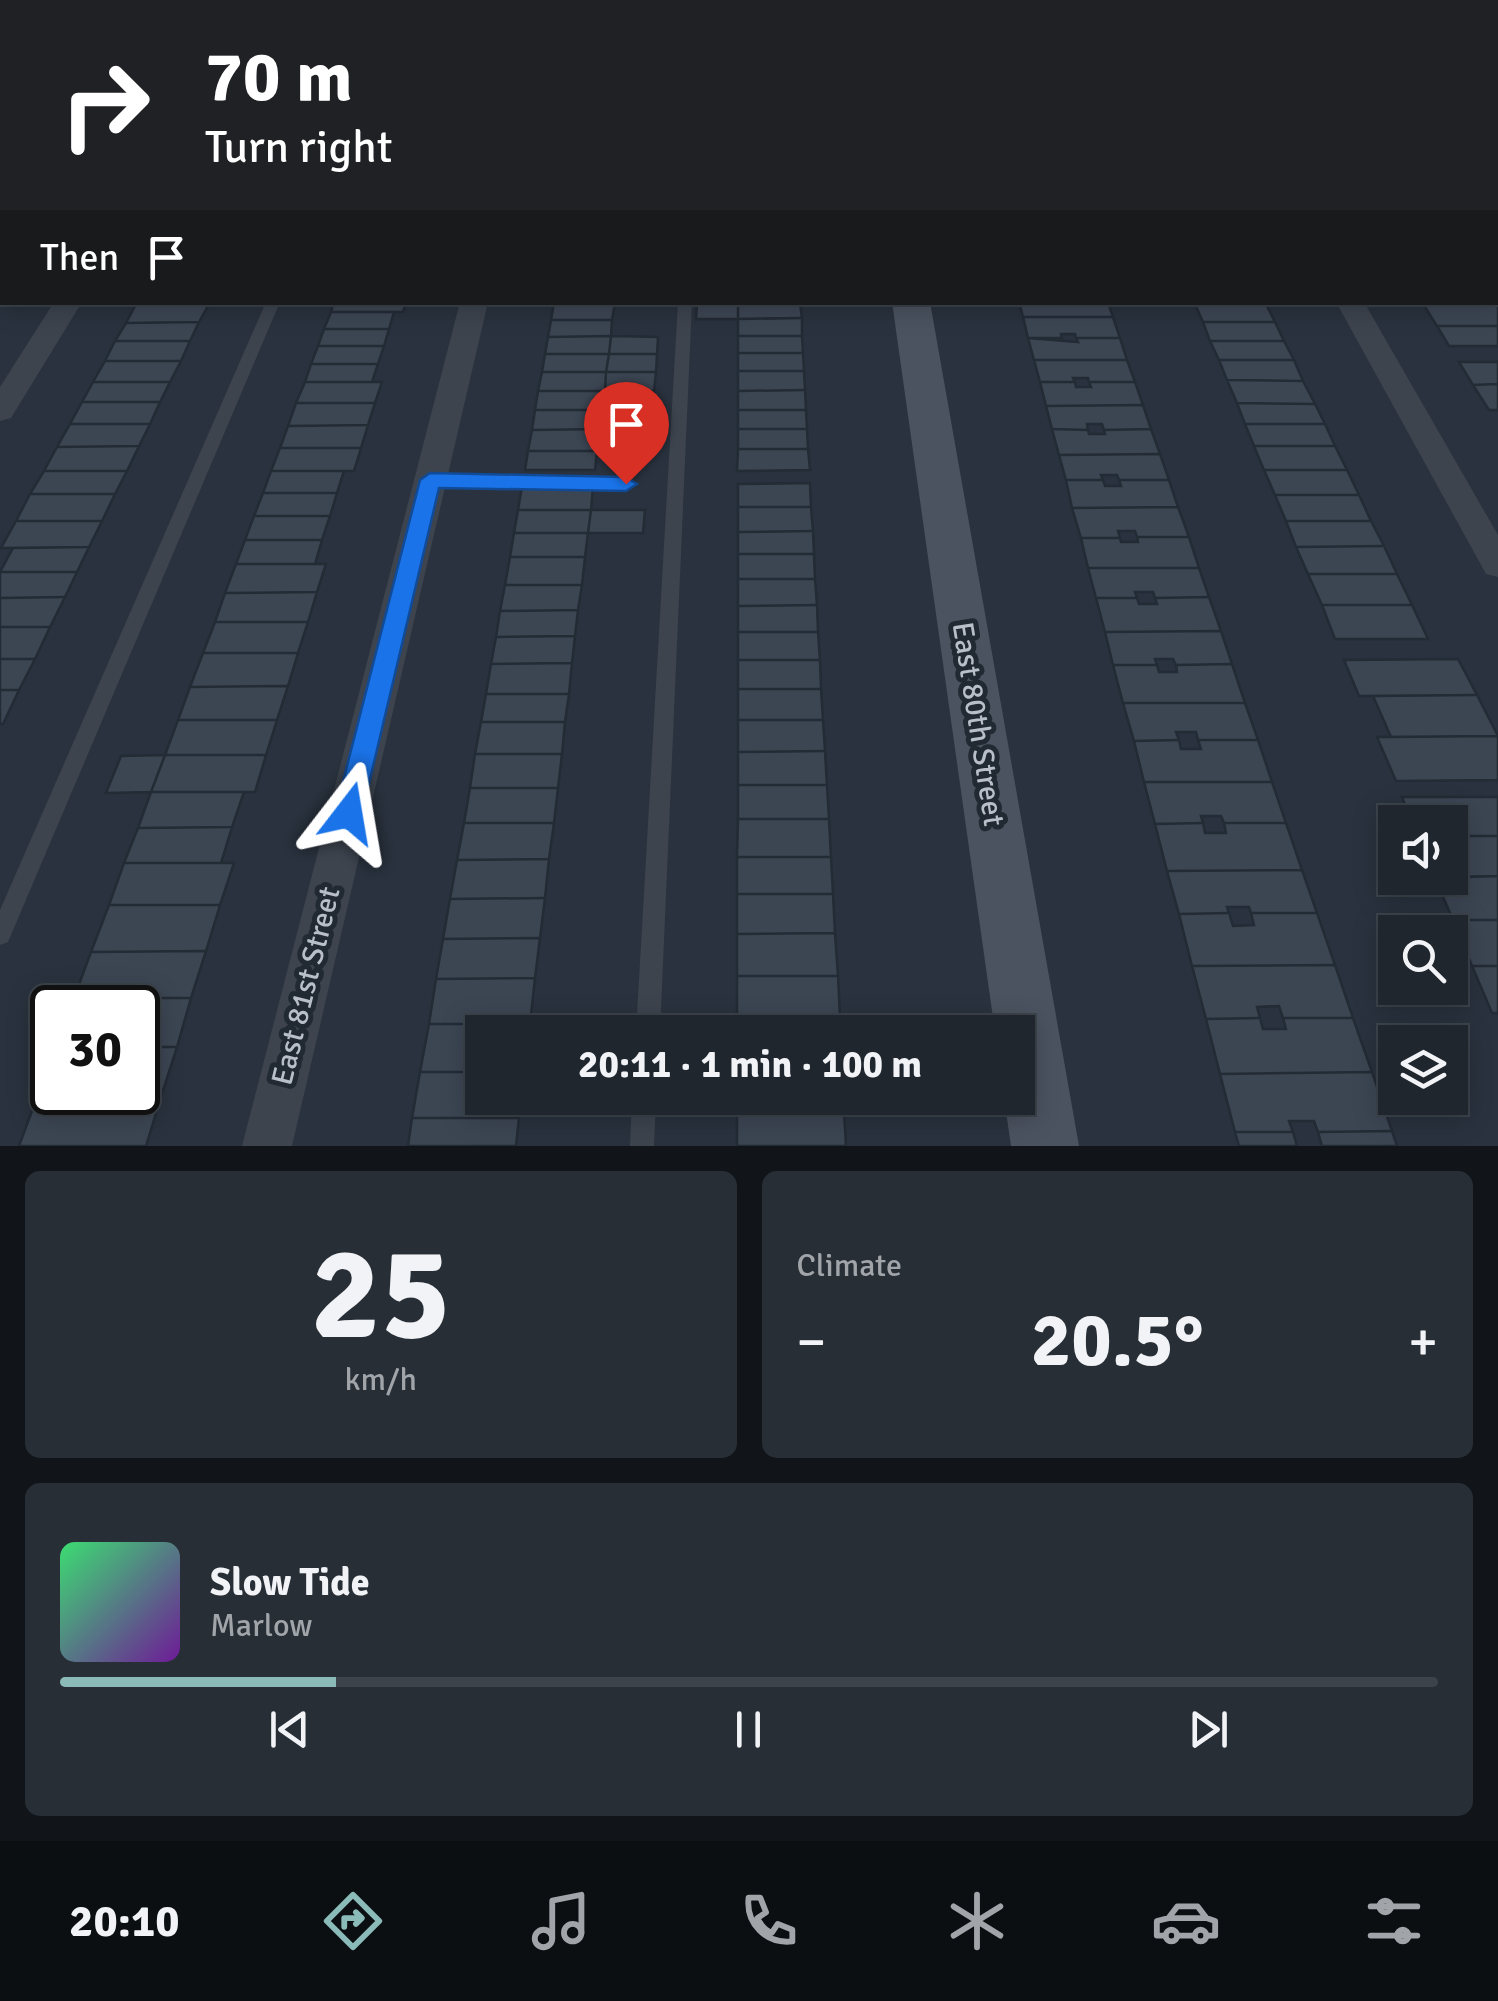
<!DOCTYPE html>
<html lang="en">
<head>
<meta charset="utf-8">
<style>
	:root { --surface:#1f262e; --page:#272e36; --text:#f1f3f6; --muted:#a1a5aa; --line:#3c434a; --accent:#8bbbb9 }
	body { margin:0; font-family:Signika,sans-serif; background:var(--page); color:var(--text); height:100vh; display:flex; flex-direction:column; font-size:38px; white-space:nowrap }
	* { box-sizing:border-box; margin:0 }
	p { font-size:32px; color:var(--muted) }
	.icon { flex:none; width:55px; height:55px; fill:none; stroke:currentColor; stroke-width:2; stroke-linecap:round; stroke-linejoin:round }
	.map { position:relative; height:1146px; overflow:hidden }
	.details { display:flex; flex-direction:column; gap:25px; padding:25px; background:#111519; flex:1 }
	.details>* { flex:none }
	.top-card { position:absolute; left:0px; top:0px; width:1500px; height:305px; box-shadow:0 5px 25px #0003,0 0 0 2px var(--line); background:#202124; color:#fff; overflow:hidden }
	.buttons { position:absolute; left:1378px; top:805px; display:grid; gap:20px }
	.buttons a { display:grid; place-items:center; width:90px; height:90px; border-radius:0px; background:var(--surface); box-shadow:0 5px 25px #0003,0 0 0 2px var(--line); font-size:50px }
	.speed { position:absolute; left:30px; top:985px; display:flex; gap:20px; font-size:50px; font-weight:700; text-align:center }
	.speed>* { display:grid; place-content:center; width:130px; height:130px; border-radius:50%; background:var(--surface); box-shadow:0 5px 25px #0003,0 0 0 2px var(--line); line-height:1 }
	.speed .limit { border:5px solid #111; border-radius:15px; background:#fff; color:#111 }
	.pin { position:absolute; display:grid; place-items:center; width:85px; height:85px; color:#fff; margin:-102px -42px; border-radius:50% 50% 50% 0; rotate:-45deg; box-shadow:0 0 10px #0007 }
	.pin .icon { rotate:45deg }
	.me { position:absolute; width:110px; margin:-55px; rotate:14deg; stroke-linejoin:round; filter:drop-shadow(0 0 8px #0008) }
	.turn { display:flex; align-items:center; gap:35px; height:210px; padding:0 40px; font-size:45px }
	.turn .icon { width:130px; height:130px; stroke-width:2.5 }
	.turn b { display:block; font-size:70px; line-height:85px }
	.then { display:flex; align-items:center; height:95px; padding:0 40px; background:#0003; gap:20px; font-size:38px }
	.big { font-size:75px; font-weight:700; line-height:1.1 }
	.details .card { flex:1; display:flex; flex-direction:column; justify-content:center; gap:15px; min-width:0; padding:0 35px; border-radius:15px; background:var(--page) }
	.details .dial { align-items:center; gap:0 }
	.dial b { font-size:130px; line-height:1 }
	.song { display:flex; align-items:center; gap:30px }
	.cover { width:120px; height:120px; border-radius:15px; background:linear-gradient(135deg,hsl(140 70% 55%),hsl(280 70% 35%)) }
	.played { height:10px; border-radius:5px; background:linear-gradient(90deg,var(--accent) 20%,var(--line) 20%) }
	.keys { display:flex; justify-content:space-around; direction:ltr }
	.heat { display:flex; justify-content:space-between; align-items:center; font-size:55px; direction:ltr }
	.details .tiles { flex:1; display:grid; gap:25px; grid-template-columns:1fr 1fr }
	.card:last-child { grid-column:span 2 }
	.trip { position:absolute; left:465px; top:1015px; width:570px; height:100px; border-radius:0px; background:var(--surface); box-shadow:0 5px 25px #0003,0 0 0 2px var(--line); font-weight:700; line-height:100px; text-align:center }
	.tab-bar { display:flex; height:160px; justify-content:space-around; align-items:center; background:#0c0f12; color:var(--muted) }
	.tab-bar .icon { width:70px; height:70px }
	.tab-bar .active { color:var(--accent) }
	.tab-bar b { font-size:45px; color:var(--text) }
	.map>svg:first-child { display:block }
	.building { fill:#3c4653; stroke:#232b35; stroke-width:2.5 }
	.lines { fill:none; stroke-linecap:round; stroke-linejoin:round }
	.lane { fill:#3d444e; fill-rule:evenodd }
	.street { fill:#3d444e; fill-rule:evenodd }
	.secondary { fill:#4b5360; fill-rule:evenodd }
	.route { fill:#1a73e8; stroke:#114b97; stroke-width:2.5 }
	.labels { text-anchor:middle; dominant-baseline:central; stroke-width:10; stroke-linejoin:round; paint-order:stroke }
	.street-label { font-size:30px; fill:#b9bfc8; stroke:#212933 }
</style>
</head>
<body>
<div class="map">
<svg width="1498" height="1146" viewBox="0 0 1498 1146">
	<rect width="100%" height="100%" fill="#29323e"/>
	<path class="building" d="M334 302H406L403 312H331Z
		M1019 302H1108L1113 317H1023Z
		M554 303H615L612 320H551Z
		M697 303H738V319H696Z
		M738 303H800L802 318 738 319Z
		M136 304H209L199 322 126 323Z
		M1195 304H1266L1275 322H1203Z
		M1423 304H1498V326H1437Z
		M331 312H394L389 329H324Z
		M1023 317H1113L1120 338H1076L1075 334H1061L1062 338H1028Z
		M802 318V336H738V319Z
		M551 320H612L611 336 548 337Z
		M199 322 190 341H115L126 323Z
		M1203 322H1275L1284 341H1210Z
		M1437 326H1498V346H1449Z
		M324 329H389L384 346H318Z
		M611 336 609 354H545L548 337Z
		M611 336 658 337 657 354H609Z
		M738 336H802L803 353H738Z
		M1028 338 1078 342 1076 338H1120L1127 360H1034Z
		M115 341H190L181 361H105Z
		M1210 341H1284L1294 360H1219Z
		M318 346H384L378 364H311Z
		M738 353H803L804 371H738Z
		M545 354H609L606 372H542Z
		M609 354H657L656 372H606Z
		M1034 360H1127L1135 382H1089L1088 378H1073L1075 382H1040Z
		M1219 360H1294L1303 381 1227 380Z
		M105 361H181L170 382H93Z
		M1459 362H1498V384L1473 385Z
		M311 364H378L372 382H305Z
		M738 371H804L805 390 738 391Z
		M542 372H606L605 391H538Z
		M606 372H656L654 391H605Z
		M1227 380 1303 381 1315 404 1237 403Z
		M93 382H170L160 402H82Z
		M305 382H382L375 403H296Z
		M1040 382H1075L1076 387H1091L1089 382H1135L1143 405 1046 406Z
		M1498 384V410H1489L1473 385Z
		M805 390 806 410H738V391Z
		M538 391H605L602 410H535Z
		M605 391H654L653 410H602Z
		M82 402H160L150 424H70Z
		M296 403H375L368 425 288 426Z
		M1237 403 1315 404 1325 424H1245Z
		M1143 405 1151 429 1104 430 1102 424H1087L1088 430 1052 429 1046 406Z
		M535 410H602L600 429 532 430Z
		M738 410H806L807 429H738Z
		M70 424H150L139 446 57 447Z
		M1245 424H1325L1335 446H1254Z
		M368 425 361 448H280L288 426Z
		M600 429 597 451H528L532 430Z
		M738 429H807L808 449H738Z
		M1052 429 1088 430 1089 434H1105L1104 430 1151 429 1160 454 1059 455Z
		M139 446 127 471H44L57 447Z
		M1254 446H1335L1347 470H1264Z
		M280 448H361L354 471H271Z
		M738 449H808L810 470 737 471Z
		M528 451H597L595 470H525Z
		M1160 454 1169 480H1119L1117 475H1101L1103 480H1066L1059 455Z
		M1264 470H1347L1359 495H1275Z
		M44 471H127L115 494H30Z
		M271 471H344L337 493H263Z
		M1066 480H1103L1105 486H1121L1119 480H1169L1178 507 1072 508Z
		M810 483 811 507H738V484Z
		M522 487H593L591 510H518Z
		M263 493H337L330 516H254Z
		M30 494H115L102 521H16Z
		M1275 495H1359L1371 521H1286Z
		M738 507H811L813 531 738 532Z
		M1178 507 1189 537H1137L1135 531H1118L1120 538H1081L1072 508Z
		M518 510H591L588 533H514Z
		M591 510H645L643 533H588Z
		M254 516H330L322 540H245Z
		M16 521H102L89 547 1 548Z
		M1286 521H1371L1384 546 1296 547Z
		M813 531 814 554H738V532Z
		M514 533H588L585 557H510Z
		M1137 537H1189L1199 568H1088L1081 538H1120L1121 542H1138Z
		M245 540H322L315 564H236Z
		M1384 546 1397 574H1308L1296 547Z
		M89 547 77 572H0L13 548Z
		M738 554H814L815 579H738Z
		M510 557H585L582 585H505Z
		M236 564H326L317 592 225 593Z
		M1088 568H1199L1209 597 1155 598 1153 592H1135L1137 598H1096Z
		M0 572H77L65 597 0 598Z
		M1308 574H1397L1412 605H1322Z
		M738 579H815L817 605 738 606Z
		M505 585H582L578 610 500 611Z
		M317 592 308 622H215L225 593Z
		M65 597 50 627H0V598Z
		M1209 597 1221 631 1105 632 1096 598H1137L1139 604H1157L1155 598Z
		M817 605 818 632H738V606Z
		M1322 605H1412L1428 639H1335Z
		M578 610 575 636 496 637 500 611Z
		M215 622H308L298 653H203Z
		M0 627H50L35 659H0Z
		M1221 631 1232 664 1176 665 1173 659H1155L1157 665H1113L1105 632Z
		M738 632H818L820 660H738Z
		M575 636 572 663 491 664 496 637Z
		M203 653H298L288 686 190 687Z
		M0 659H35L19 690H0Z
		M1458 659 1477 695 1359 696 1344 660Z
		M738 660H820L821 689H738Z
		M572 663 569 694H486L491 664Z
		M1232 664 1245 703H1123L1113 665H1157L1159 672H1177L1176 665Z
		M288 686 277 720H178L190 687Z
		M738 689H821L823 720H738Z
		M0 690H19L3 724H0Z
		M486 694H569L565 722H481Z
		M1477 695 1498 736 1391 737 1373 696Z
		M1123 703H1245L1258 740H1198L1196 732H1176L1179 740 1134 741Z
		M178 720H277L266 755H165Z
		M738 720H823L825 751 738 752Z
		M481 722H565L562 754H475Z
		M1498 736V780L1396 781 1377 737Z
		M1179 740 1181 749H1201L1198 740H1258L1272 782H1144L1134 741Z
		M825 751 827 785H738V752Z
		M475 754H562L558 788H470Z
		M165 755H266L255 792H151Z
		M165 755 151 792 106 793 121 756Z
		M1144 782H1272L1286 823H1224L1221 816H1201L1203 823 1155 824Z
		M738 785H827L829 819H738Z
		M470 788H558L554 823H464Z
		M151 792H244L232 827 138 828Z
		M1402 797H1498V836H1450V822H1412Z
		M738 819H829L831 857H737Z
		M464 823H554L549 859 457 860Z
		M1203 823 1205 833H1226L1224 823H1286L1302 870 1167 871 1155 824Z
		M232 827 221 863H124L138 828Z
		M1450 836H1498V876L1450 877Z
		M737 857H831L833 894H737Z
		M549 859 545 898 450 899 457 860Z
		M124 863H234L220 905H109Z
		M1302 870 1317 913H1251L1249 907H1227L1229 913 1179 914 1167 871Z
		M1498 876V920H1453L1435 878Z
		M737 894H833L835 933 737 934Z
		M545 898 540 938 443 939 450 899Z
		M109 905H220L206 951 91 952Z
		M1229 913 1233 926 1254 925 1251 913H1317L1335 965 1192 966 1179 914Z
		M1453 920H1498V966H1472Z
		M835 933 838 976H737V934Z
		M540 938 535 978 436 979 443 939Z
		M206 951 191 998H74L91 952Z
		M1335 965 1353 1018H1283L1279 1006 1257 1007 1260 1018 1206 1019 1192 966Z
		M1472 966H1498V1013H1492Z
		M737 976H838L840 1018H737Z
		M535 978 530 1024H429L436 979Z
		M74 998H191L177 1047H138V1008H70Z
		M737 1018H840L841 1032H737Z
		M1260 1018 1263 1029H1286L1283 1018H1353L1372 1072 1220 1074 1206 1019Z
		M429 1024H530L529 1032H482V1072H420Z
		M138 1047H177L160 1100H36L52 1056V1092H138Z
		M420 1072H482V1098H521L519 1118H412Z
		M1372 1072 1392 1131 1318 1132 1314 1121H1289L1293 1132H1235L1220 1074Z
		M737 1098H844V1111H737Z
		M36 1100H160L146 1146H19Z
		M737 1111H844L846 1146H737Z
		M412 1118H519L516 1146H408Z
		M1392 1131 1397 1146H1322L1318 1132Z
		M1235 1132H1293L1297 1146H1239Z"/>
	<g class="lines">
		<path class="lane" d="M691 0H701V2H691Z
			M1014 0H1024L1025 2H1015Z
			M1313 0H1324L1325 2H1315Z
			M0 223H2V231H0Z
			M266 302H280L11 935 8 942 0 945V910Z
			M678 302H692L660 1032H636Z
			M430 475 626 479 634 484 626 489 424 484 422 480 424 476Z
			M632 1098H656L654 1146H630Z"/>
		<path class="street" d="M538 0H558V2H538Z
			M1169 0H1190L1191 2H1171Z
			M1462 0H1483L1484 2H1464Z
			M0 130H2V144H0Z
			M54 302H82L11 418 0 421V387Z
			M460 302H488L292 1146H242Z
			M1336 302H1364L1498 535V577L1486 574Z"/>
		<path class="secondary" d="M849 0H877L878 2H851Z
			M892 302H930L1079 1146H1011L1004 1098H1018V1032H995Z"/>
	</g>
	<path class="route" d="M430 473 626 477 637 484 626 491 439 488 362 813 358 821 349 825 339 821 335 813 420 480Z"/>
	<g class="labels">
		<g class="street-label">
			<text transform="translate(978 724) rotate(81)">East 80th Street</text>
			<text transform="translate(306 986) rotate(-76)">East 81st Street</text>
		</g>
	</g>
</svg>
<div class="buttons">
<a><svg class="icon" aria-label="sound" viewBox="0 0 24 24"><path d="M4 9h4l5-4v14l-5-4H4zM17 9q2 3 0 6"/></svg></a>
<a><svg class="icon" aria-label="search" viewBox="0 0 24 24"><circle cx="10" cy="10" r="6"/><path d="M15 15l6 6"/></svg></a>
<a><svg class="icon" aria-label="layers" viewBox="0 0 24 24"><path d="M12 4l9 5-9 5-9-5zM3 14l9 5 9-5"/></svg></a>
</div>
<div class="speed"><div class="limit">30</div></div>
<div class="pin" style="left:626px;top:484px;background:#d93025"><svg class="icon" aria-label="arrive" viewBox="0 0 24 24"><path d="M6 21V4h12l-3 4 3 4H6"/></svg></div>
<svg class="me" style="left:349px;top:813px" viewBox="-20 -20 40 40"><path d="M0-17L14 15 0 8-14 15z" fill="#1a73e8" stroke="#fff" stroke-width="4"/></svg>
<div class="trip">20:11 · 1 min · 100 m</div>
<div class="top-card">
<div class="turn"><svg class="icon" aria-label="right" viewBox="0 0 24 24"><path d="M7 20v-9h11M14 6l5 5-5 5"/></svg><div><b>70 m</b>Turn right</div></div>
<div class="then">Then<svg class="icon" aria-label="arrive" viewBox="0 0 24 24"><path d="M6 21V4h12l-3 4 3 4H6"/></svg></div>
</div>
</div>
<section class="details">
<div class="tiles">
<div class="card dial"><b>25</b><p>km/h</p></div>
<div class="card"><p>Climate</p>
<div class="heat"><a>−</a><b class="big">20.5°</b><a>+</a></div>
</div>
<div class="card">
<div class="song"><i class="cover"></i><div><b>Slow Tide</b><p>Marlow</p></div></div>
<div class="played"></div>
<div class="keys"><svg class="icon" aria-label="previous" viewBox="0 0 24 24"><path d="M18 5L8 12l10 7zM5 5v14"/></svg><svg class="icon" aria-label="pause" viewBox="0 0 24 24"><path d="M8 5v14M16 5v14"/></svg><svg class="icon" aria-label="next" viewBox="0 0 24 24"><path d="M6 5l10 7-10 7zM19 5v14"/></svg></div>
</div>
</div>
</section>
<nav class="tab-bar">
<b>20:10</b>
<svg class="icon active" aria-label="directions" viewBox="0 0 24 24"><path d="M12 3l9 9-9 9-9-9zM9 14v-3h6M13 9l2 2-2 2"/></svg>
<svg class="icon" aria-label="music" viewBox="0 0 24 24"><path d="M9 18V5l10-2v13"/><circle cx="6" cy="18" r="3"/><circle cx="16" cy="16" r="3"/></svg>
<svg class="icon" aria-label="phone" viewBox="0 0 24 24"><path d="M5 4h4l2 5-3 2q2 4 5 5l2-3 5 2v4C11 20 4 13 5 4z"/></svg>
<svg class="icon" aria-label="climate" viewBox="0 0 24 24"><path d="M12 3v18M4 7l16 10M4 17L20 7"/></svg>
<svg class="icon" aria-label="car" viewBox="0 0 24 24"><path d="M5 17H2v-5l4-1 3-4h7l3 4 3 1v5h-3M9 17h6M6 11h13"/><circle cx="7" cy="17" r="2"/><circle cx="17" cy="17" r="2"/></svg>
<svg class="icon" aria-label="filters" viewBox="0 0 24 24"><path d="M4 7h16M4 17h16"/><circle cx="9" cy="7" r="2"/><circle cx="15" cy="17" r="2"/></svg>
</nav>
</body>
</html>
